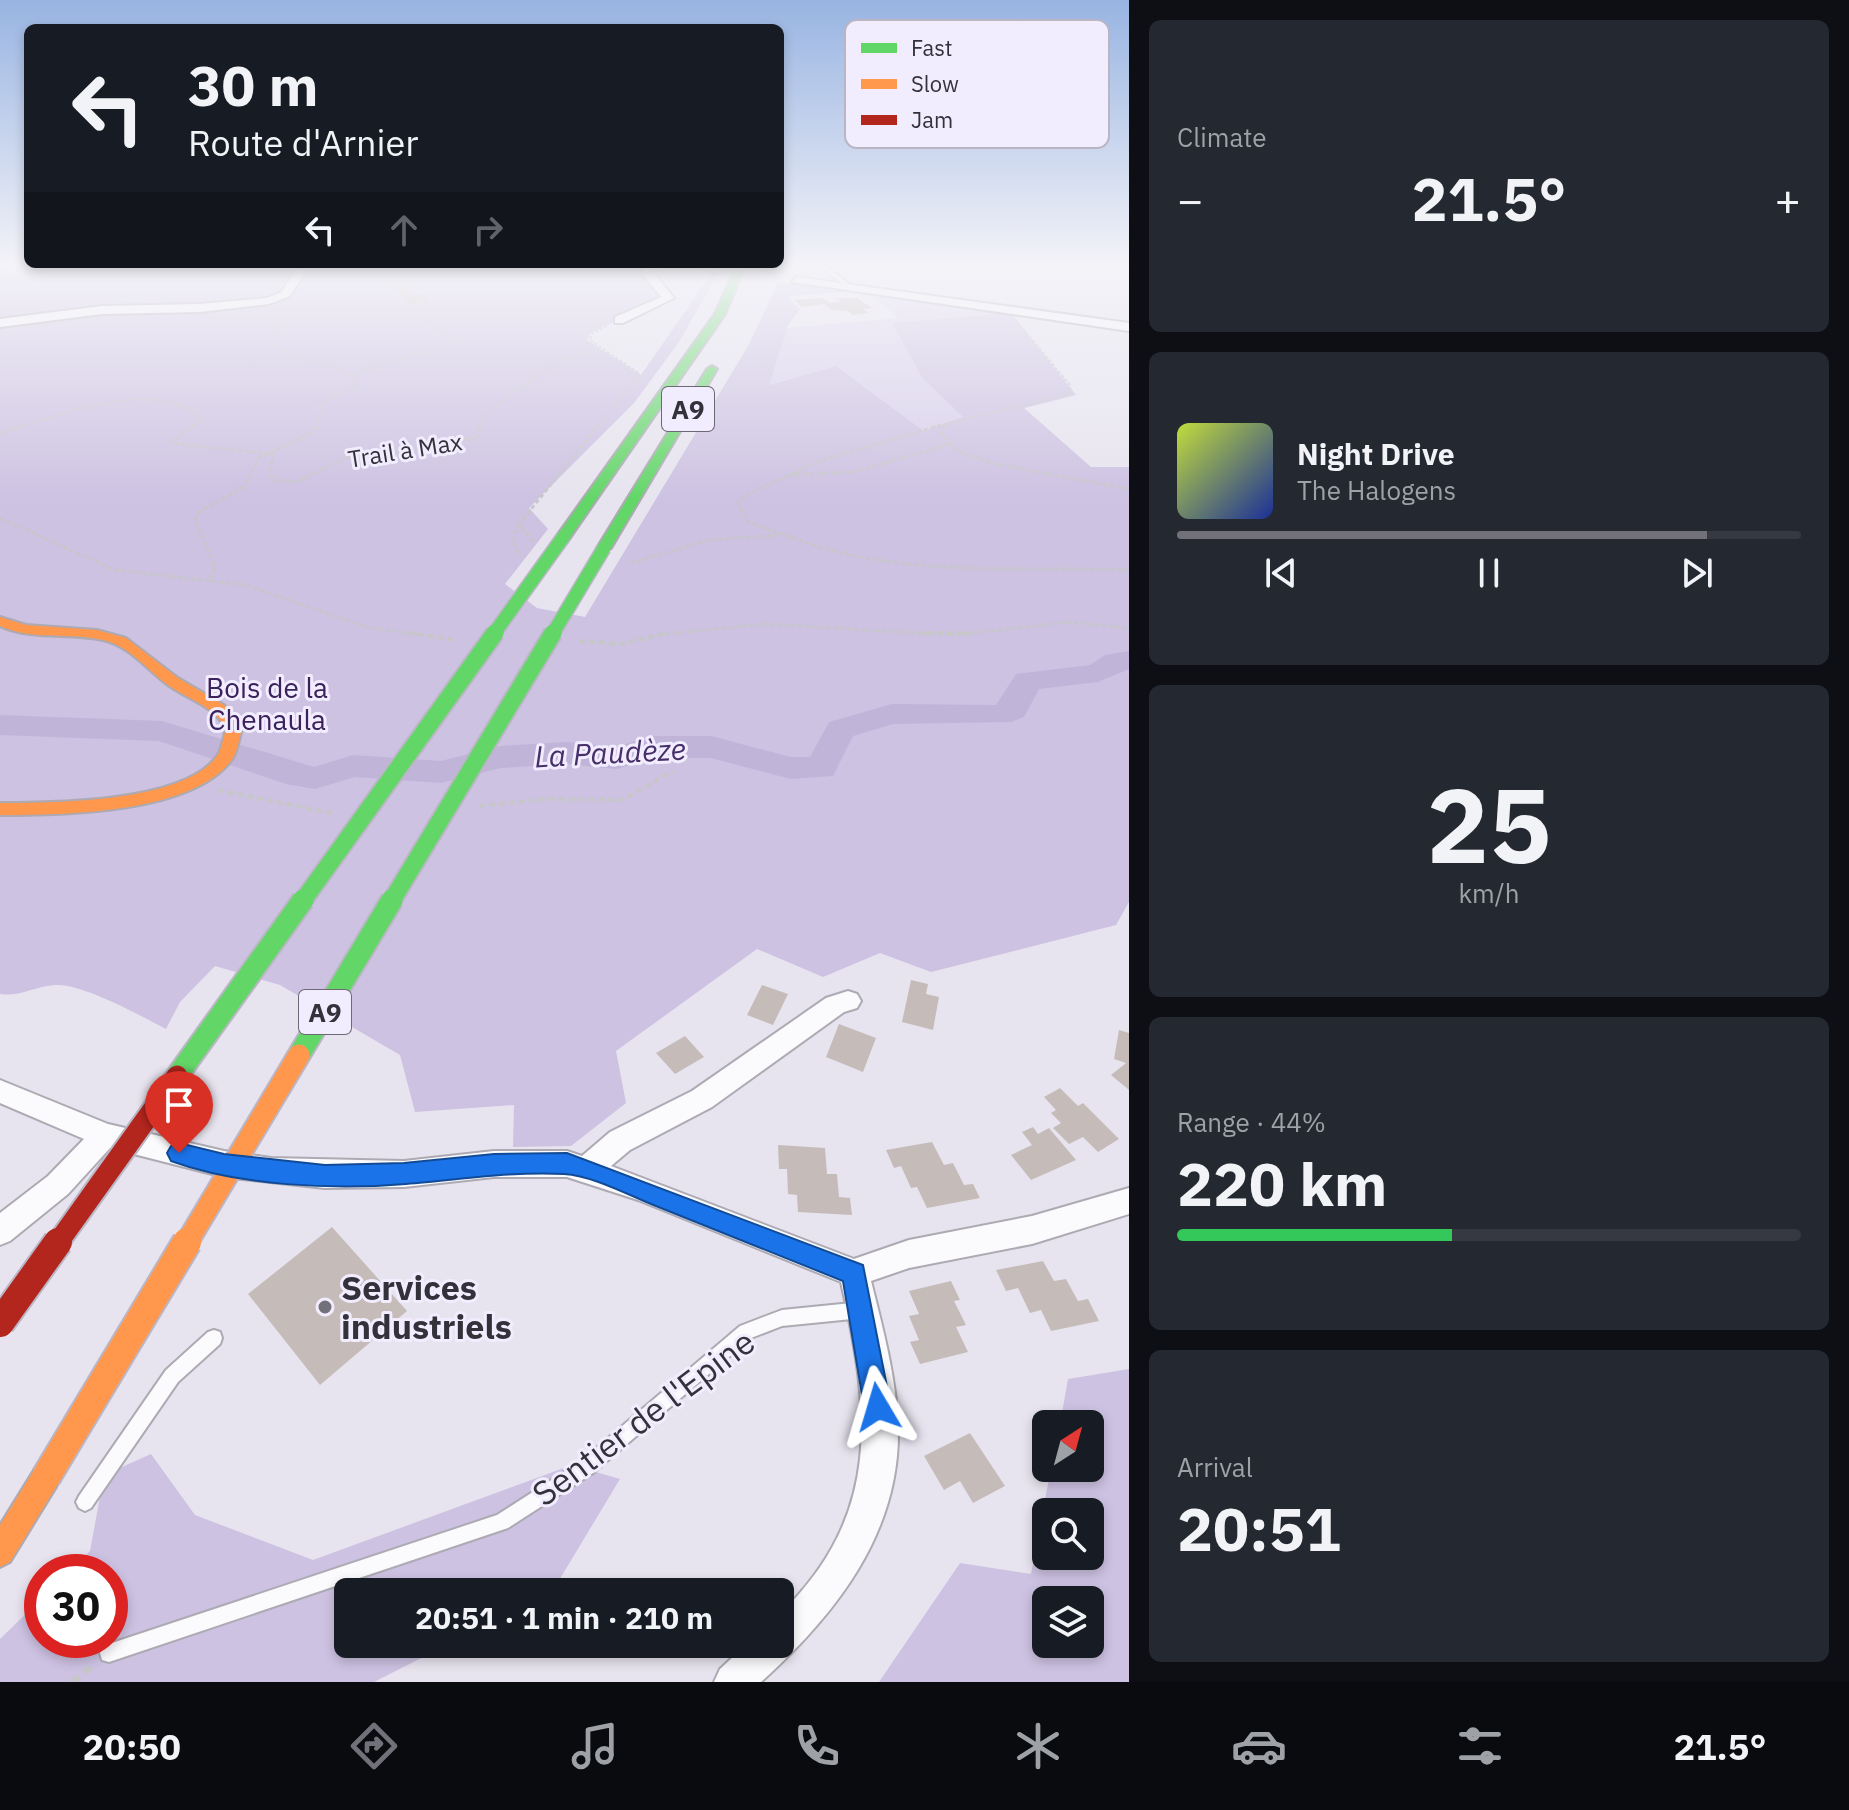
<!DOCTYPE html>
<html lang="en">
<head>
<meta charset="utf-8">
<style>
	:root { --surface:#171b24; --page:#242831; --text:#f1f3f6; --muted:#9ea1a6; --line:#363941; --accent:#727079 }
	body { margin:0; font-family:"IBM Plex Sans",sans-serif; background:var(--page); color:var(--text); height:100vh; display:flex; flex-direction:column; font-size:30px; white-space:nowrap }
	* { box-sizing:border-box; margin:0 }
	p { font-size:26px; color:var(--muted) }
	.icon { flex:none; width:44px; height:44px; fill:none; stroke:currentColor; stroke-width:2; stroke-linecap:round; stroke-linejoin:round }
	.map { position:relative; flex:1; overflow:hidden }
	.sheet { display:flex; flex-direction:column; gap:20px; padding:20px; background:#0d0f14; width:720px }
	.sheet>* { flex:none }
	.banner { position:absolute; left:24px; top:24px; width:760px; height:244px; border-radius:12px; box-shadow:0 4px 12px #0003; background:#171b24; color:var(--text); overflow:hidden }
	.needle { width:52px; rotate:36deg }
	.buttons { position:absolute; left:1032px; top:1410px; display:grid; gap:16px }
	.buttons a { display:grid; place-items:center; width:72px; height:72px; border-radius:12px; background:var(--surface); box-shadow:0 4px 12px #0003; font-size:40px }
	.speed { position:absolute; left:24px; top:1554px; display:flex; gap:16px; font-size:40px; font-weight:700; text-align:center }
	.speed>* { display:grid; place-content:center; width:104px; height:104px; border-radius:50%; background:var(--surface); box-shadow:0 4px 12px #0003; line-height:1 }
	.speed .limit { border:12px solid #d22; background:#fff; color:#111 }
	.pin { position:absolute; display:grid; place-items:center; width:68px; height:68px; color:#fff; margin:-82px -34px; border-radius:50% 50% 50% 0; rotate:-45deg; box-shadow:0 0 8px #0007 }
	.pin .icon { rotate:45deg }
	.me { position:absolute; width:88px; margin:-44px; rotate:353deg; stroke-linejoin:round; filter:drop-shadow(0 0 6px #0008) }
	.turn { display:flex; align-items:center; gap:28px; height:168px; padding:0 32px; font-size:36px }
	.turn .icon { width:104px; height:104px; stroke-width:2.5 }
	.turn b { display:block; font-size:56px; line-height:68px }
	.lanes { display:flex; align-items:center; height:76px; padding:0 32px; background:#0003; justify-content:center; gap:40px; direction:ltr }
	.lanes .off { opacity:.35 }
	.big { font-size:60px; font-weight:700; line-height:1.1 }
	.sheet .widget { flex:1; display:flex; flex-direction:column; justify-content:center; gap:12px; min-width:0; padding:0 28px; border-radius:12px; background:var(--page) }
	.sheet .dial { align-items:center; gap:0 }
	.dial b { font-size:104px; line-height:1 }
	.song { display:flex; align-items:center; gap:24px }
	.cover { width:96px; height:96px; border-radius:12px; background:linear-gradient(135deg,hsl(70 70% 55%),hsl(230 70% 35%)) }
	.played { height:8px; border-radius:4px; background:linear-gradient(90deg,var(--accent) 85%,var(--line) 85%) }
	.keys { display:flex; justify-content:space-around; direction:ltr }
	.heat { display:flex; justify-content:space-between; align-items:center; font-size:44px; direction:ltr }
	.charge { height:12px; border-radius:6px; background:linear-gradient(90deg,#34c759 44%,var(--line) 0) }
	.trip { position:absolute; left:334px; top:1578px; width:460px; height:80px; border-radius:12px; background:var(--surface); box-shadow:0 4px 12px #0003; font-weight:700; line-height:80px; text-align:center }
	.dock { display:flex; height:128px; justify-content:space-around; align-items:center; background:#090b0e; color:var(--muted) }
	.dock .icon { width:56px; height:56px }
	.dock .active { color:var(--accent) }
	.dock b { font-size:36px; color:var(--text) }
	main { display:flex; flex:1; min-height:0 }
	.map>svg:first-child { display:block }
	.green { fill:#d9d0ec }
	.forest { fill:#cdc2e2; fill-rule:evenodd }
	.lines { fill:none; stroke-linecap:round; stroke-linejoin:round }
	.river { fill:#c0b4d9; fill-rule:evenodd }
	.building { fill:#c5bcba }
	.lane-casing { stroke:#adaab3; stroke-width:4 }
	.street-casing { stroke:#adaab3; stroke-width:4 }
	.fast-casing { stroke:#adaab3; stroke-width:4 }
	.slow-casing { stroke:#adaab3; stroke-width:4 }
	.path-far3 { stroke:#c7c6c9; stroke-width:2; stroke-dasharray:3 2; stroke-linecap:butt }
	.path-far2 { stroke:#c7c6c9; stroke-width:3; stroke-dasharray:4 3; stroke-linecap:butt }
	.path-far1 { stroke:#c7c6c9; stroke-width:4; stroke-dasharray:6 4; stroke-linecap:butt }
	.path { stroke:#c7c6c9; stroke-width:6; stroke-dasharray:9 6; stroke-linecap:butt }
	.lane { fill:#fbfbfd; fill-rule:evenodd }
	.street { fill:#fbfbfd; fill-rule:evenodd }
	.fast { fill:#63d668; fill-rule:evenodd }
	.slow { fill:#ff974d; fill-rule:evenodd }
	.fast-bridge-far2-casing { stroke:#bbb6c5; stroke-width:16; stroke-linecap:butt }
	.fast-bridge-far1-casing { stroke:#bbb6c5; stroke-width:21; stroke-linecap:butt }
	.fast-bridge-casing { stroke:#bbb6c5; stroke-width:25; stroke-linecap:butt }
	.slow-bridge-far1-casing { stroke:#bbb6c5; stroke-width:25; stroke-linecap:butt }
	.slow-bridge-casing { stroke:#bbb6c5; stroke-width:32; stroke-linecap:butt }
	.jam-bridge-far1-casing { stroke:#bbb6c5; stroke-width:25; stroke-linecap:butt }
	.jam-bridge-casing { stroke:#bbb6c5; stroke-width:32; stroke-linecap:butt }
	.fast-bridge-far2 { stroke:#63d668; stroke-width:13 }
	.fast-bridge-far1 { stroke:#63d668; stroke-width:17 }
	.fast-bridge { stroke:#63d668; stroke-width:21 }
	.slow-bridge-far1 { stroke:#ff974d; stroke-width:21 }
	.slow-bridge { stroke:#ff974d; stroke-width:28 }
	.jam-bridge-far1 { stroke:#b3261e; stroke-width:21 }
	.jam-bridge { stroke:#b3261e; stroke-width:28 }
	.route { fill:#1a73e8; stroke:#114b97; stroke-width:2 }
	.poi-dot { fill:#727079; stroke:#f2edfe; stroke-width:3 }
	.labels { text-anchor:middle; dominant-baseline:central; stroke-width:6; stroke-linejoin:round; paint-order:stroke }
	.far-street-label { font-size:24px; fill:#333139; stroke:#f2edfe }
	.shield { fill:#f2edfe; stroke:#6c6974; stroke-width:2 }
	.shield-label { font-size:26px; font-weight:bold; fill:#333139 }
	.park-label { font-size:28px; fill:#3b225b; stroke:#f2edfe }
	.water-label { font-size:30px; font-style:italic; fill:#472f69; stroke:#f2edfe }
	.near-poi-label { font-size:34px; font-weight:bold; fill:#333139; stroke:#f2edfe; text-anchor:start }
	.near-street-label { font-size:34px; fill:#333139; stroke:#f2edfe }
	.key { fill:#f2edfe; stroke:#b9b5c3; stroke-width:2 }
	.key-label { font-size:22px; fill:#333139 }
</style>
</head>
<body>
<main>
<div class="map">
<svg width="1129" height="1682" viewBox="0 0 1129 1682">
	<rect width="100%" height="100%" fill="#e7e4ef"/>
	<path class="green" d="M867 293 993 310 1000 314 892 324 922 378 964 418 924 431 836 366 768 385 787 328 899 318Z"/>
	<path class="forest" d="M0 264H644L646 273 665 298 590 333 587 340 641 375 711 274 717 275 679 342 634 403 529 508 548 529 505 584 537 608 585 617 748 346 778 283 855 291 791 296 790 300 800 309 788 326 769 385 836 366 924 431 963 417 922 378 892 323 1011 313 1076 395 1024 408 1091 467H1129V902L1116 925 931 972 880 953 823 977 757 949 616 1051 626 1103 571 1146 513 1147 514 1105 415 1112 400 1055 280 985 215 966 180 1002 166 1029C141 1016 82 983 55 985 36 986 20 997 0 994Z
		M1129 1369V1682H879L960 1563 1031 1574 1051 1468H1090V1424H1060L1068 1379ZM1046 1512H1090V1556H1046ZM1046 1600H1090V1644H1046Z
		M151 1454 195 1515 313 1560 572 1465 620 1479 552 1592H348V1644H449L374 1682H0V1639L42 1598V1640H110V1572H69L90 1551 104 1475Z"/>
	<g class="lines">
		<path class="river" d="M1129 651V669L1098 682 1039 689 1024 717 1011 722 893 724 853 736 833 776 791 779 711 758H654L617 769 566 764 501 768 441 783 355 777 315 789 286 784 159 741 0 735V715L162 721 314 767 353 755 441 761 501 746 566 742 616 747 652 736H711L791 757H810L829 722 892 704 996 705 1016 674 1090 665 1105 655Z"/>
	</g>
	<path class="building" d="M403 281 411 296 423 294 428 302 408 304 394 282Z
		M822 298 831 303 842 301 836 298H857L872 308 863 309 868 313 853 315 847 311 832 310 824 304 802 307 794 300Z
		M911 980 928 984 926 994 939 997 933 1030 902 1022Z
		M762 985 788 994 773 1025 747 1015Z
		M839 1024 876 1038 863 1072 826 1057Z
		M1119 1030 1129 1033V1090L1111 1075 1126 1063 1114 1059Z
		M685 1036 704 1057 675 1074 656 1053Z
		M1060 1088 1078 1106 1083 1103 1119 1139 1098 1152 1083 1137 1069 1144 1053 1128 1061 1123 1051 1113 1056 1110 1044 1097Z
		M1033 1127 1038 1134 1049 1128 1076 1160 1031 1180 1011 1155 1032 1145 1022 1132Z
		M932 1142 944 1165 953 1163 964 1185 973 1184 980 1198 927 1208 917 1187 911 1188 901 1166 894 1168 886 1150Z
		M778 1145 825 1148 827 1174H837L839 1197 850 1198 852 1215 798 1212 797 1195 788 1194 787 1169H779Z
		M332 1227 407 1311 320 1385 248 1294Z
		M1043 1261 1054 1281 1066 1279 1078 1301 1088 1299 1099 1321 1051 1331 1041 1310 1030 1313 1018 1288 1006 1291 996 1270Z
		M951 1281 960 1300 954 1301 966 1325 956 1327 968 1352 920 1364 910 1342 919 1340 909 1316 919 1314 909 1291Z
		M970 1433 1005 1486 973 1503 960 1481 944 1490 924 1456Z"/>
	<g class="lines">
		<defs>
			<path id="lane" d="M818 264H824L852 287V289H848Z
				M862 1302 867 1305 870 1310 867 1315 862 1318 782 1326 751 1338 593 1473 508 1528 109 1662 102 1660 100 1653 102 1646 109 1644 497 1515 581 1461 740 1326 782 1310Z
				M214 1330 220 1332 222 1338 220 1344 178 1382 91 1508 85 1511 79 1508 76 1502 79 1496 166 1370 208 1332Z"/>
			<path id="street" d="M299 264H310L290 296 269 304 200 312 102 314 0 327V319L102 306 200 304 267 298 282 292Z
				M649 264H660L654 273 674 298 623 323H615V317L661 297 642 273Z
				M682 264H704L724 270 718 273Z
				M796 277 1129 323V331L792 282Z
				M848 991 857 994 861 1001 857 1008 844 1012 712 1107 630 1150 611 1166 854 1259 909 1240 1032 1216 1129 1188V1214L1032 1244 909 1268 871 1281C883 1329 896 1377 898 1426 901 1533 835 1615 761 1682H714L720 1669 747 1644H780V1614C883 1514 870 1411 841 1282L638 1200 567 1177H494L404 1187 325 1188 224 1177 110 1148 68 1194 10 1241 0 1245V1213L48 1176 84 1139 0 1103V1080L108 1124 224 1151 271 1158 404 1161 494 1151H567L582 1156 610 1132 692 1091 826 998Z"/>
			<path id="fast" d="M737 264H746L725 314 569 539H559V533L715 314Z
				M712 366 717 369 611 548 604 552 599 551 597 548 707 369Z"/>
			<path id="slow" d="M0 617 26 625 97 630 126 638 178 678 224 705 242 729C239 738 238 750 233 758 195 814 61 815 0 815V803C52 803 189 803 219 753 222 746 224 736 226 729 213 705 189 700 168 685 147 670 130 646 103 640 69 632 33 641 0 626Z
				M46 1463 56 1467 60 1477 56 1487 10 1562 0 1567V1525L36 1467Z"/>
		</defs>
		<use href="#lane" class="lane-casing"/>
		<use href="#street" class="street-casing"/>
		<use href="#fast" class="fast-casing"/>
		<use href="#slow" class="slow-casing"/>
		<path class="path-far3" d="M0 276 62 264
			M288 304 292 317 271 338 272 347 352 374 356 385 322 403 316 427
			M352 374 421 353 442 352 451 340 428 321 401 307 384 272
			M20 427C74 411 152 379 201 417L191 427
			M479 427 489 411 561 359 602 349
			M597 427 640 374 590 340 591 334 607 326
			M933 427 1070 394V385L1019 324
			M945 427 946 423"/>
		<path class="path-far2" d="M194 425 170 443 273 454 270 474 275 480 297 482 348 457 406 452 478 437 480 425
			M941 425 820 461 746 495 738 504 748 522C790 537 833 554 878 560 961 573 1045 567 1129 570
			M945 425 942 435 961 452 991 463 1129 489
			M0 433 27 425
			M789 475 853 472 951 444
			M0 518 115 570 246 585 366 627 422 635
			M519 524 512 539 520 557
			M533 541 519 524 599 425
			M631 563 709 540 781 535
			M211 578 215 567 195 520 199 512 243 487 259 458 307 435 318 425
			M659 635 763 624 953 635
			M956 635 1068 622 1129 628"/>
		<path class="path-far1" d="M408 633 458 640
			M918 633H973
			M579 641 621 644 667 633
			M218 790 335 814
			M479 806 546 799 622 800 673 771"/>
		<path class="path" d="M72 1682 94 1665"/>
		<use href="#lane" class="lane"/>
		<use href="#street" class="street"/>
		<use href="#fast" class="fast"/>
		<use href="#slow" class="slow"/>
		<defs>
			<path id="fast-bridge-far2" d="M493 635 564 536
				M552 635 604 548"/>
			<path id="fast-bridge-far1" d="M302 902 495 633
				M391 902 553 633"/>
			<path id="fast-bridge" d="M299 1055 392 900
				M177 1076 303 900"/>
			<path id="slow-bridge-far1" d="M186 1244 299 1055"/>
			<path id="slow-bridge" d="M46 1477 187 1242"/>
			<path id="jam-bridge-far1" d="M57 1244 177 1076"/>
			<path id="jam-bridge" d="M0 1323 58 1242"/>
		</defs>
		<use href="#fast-bridge-far2" class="fast-bridge-far2-casing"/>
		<use href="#fast-bridge-far1" class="fast-bridge-far1-casing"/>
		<use href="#fast-bridge" class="fast-bridge-casing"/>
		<use href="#slow-bridge-far1" class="slow-bridge-far1-casing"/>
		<use href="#slow-bridge" class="slow-bridge-casing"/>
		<use href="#jam-bridge-far1" class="jam-bridge-far1-casing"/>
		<use href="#jam-bridge" class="jam-bridge-casing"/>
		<use href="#fast-bridge-far2" class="fast-bridge-far2"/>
		<use href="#fast-bridge-far1" class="fast-bridge-far1"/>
		<use href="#fast-bridge" class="fast-bridge"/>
		<use href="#slow-bridge-far1" class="slow-bridge-far1"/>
		<use href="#slow-bridge" class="slow-bridge"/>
		<use href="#jam-bridge-far1" class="jam-bridge-far1"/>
		<use href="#jam-bridge" class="jam-bridge"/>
	</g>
	<linearGradient id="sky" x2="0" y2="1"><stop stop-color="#98b4e2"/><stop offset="0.53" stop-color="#f4f3f8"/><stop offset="1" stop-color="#f4f3f8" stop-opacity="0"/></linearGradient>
	<rect width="1129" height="500" fill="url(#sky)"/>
	<path class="route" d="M179 1143 224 1154 325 1165 404 1163 494 1154 567 1153 863 1265 891 1407 887 1416 878 1420 868 1416 864 1407 843 1281C780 1256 718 1231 656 1206 628 1195 594 1176 564 1174 511 1171 459 1180 406 1184 334 1190 239 1186 171 1161L167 1153 171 1146Z"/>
	<circle class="poi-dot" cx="325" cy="1307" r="8"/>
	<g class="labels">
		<g class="far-street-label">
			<text transform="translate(405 450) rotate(-9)">Trail à Max</text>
		</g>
		<g class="shield">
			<rect x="662" y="387" width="52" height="44" rx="6"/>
			<rect x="299" y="990" width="52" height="44" rx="6"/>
		</g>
		<g class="shield-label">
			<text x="688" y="409">A9</text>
			<text x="325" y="1012">A9</text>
		</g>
		<g class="park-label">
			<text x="267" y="687">Bois de la<tspan x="267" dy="32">Chenaula</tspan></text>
		</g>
		<g class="water-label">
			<text transform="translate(610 752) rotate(-3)">La Paudèze</text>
		</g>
		<g class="near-poi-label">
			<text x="341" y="1287">Services<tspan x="341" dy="39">industriels</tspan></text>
		</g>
		<g class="near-street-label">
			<text transform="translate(643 1417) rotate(-37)">Sentier de l'Epine</text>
		</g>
	</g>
	<rect x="845" y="20" width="264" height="128" rx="12" class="key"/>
	<rect x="861" y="43" width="36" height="10" fill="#63d668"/>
	<rect x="861" y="79" width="36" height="10" fill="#ff974d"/>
	<rect x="861" y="115" width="36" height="10" fill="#b3261e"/>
	<g class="key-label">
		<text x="911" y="56">Fast</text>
		<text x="911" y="92">Slow</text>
		<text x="911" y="128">Jam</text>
	</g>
</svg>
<div class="buttons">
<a><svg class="needle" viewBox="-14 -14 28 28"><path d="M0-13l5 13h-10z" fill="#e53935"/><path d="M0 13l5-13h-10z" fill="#9ea1a6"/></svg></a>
<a><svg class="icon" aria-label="search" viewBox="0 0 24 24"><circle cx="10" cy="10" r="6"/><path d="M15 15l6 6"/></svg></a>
<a><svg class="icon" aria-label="layers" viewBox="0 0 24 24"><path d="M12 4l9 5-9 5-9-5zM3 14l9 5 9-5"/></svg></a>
</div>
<div class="speed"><div class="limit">30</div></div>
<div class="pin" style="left:179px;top:1153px;background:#d93025"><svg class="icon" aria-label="arrive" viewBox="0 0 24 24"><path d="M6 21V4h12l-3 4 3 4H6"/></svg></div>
<svg class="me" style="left:878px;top:1407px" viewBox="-20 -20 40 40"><path d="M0-17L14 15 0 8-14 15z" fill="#1a73e8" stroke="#fff" stroke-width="4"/></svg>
<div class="trip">20:51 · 1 min · 210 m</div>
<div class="banner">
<div class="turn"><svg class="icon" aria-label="left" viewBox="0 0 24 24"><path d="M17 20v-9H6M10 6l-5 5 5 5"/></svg><div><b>30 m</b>Route d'Arnier</div></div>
<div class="lanes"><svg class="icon" aria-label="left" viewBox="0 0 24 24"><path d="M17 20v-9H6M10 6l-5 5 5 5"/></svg><svg class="icon off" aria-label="ahead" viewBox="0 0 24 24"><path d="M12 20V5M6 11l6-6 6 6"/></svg><svg class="icon off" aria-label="right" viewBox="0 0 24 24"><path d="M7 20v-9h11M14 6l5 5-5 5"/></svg></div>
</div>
</div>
<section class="sheet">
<div class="widget"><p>Climate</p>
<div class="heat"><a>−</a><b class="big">21.5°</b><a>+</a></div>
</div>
<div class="widget">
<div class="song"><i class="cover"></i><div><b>Night Drive</b><p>The Halogens</p></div></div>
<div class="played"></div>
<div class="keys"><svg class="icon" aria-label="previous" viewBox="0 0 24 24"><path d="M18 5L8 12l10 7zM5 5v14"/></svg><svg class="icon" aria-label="pause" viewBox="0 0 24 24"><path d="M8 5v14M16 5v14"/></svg><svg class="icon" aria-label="next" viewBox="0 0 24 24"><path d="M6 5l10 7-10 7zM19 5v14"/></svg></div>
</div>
<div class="widget dial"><b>25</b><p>km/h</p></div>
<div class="widget"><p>Range · 44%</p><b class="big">220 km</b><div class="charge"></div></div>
<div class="widget"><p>Arrival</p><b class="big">20:51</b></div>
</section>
</main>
<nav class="dock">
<b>20:50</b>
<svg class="icon active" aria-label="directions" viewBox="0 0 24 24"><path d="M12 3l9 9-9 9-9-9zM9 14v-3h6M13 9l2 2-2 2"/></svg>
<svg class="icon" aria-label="music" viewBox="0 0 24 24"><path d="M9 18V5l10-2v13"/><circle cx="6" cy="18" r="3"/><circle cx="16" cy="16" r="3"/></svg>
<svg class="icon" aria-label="phone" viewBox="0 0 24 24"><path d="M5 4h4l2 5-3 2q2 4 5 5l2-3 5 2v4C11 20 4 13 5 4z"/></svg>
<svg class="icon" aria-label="climate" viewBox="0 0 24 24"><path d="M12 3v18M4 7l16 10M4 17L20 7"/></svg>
<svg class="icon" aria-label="car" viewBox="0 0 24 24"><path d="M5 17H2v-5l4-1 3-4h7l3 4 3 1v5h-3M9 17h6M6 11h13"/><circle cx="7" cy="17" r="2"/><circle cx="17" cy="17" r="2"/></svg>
<svg class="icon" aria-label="filters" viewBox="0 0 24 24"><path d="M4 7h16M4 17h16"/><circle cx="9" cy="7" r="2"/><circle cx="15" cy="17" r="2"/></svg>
<b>21.5°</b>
</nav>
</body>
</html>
